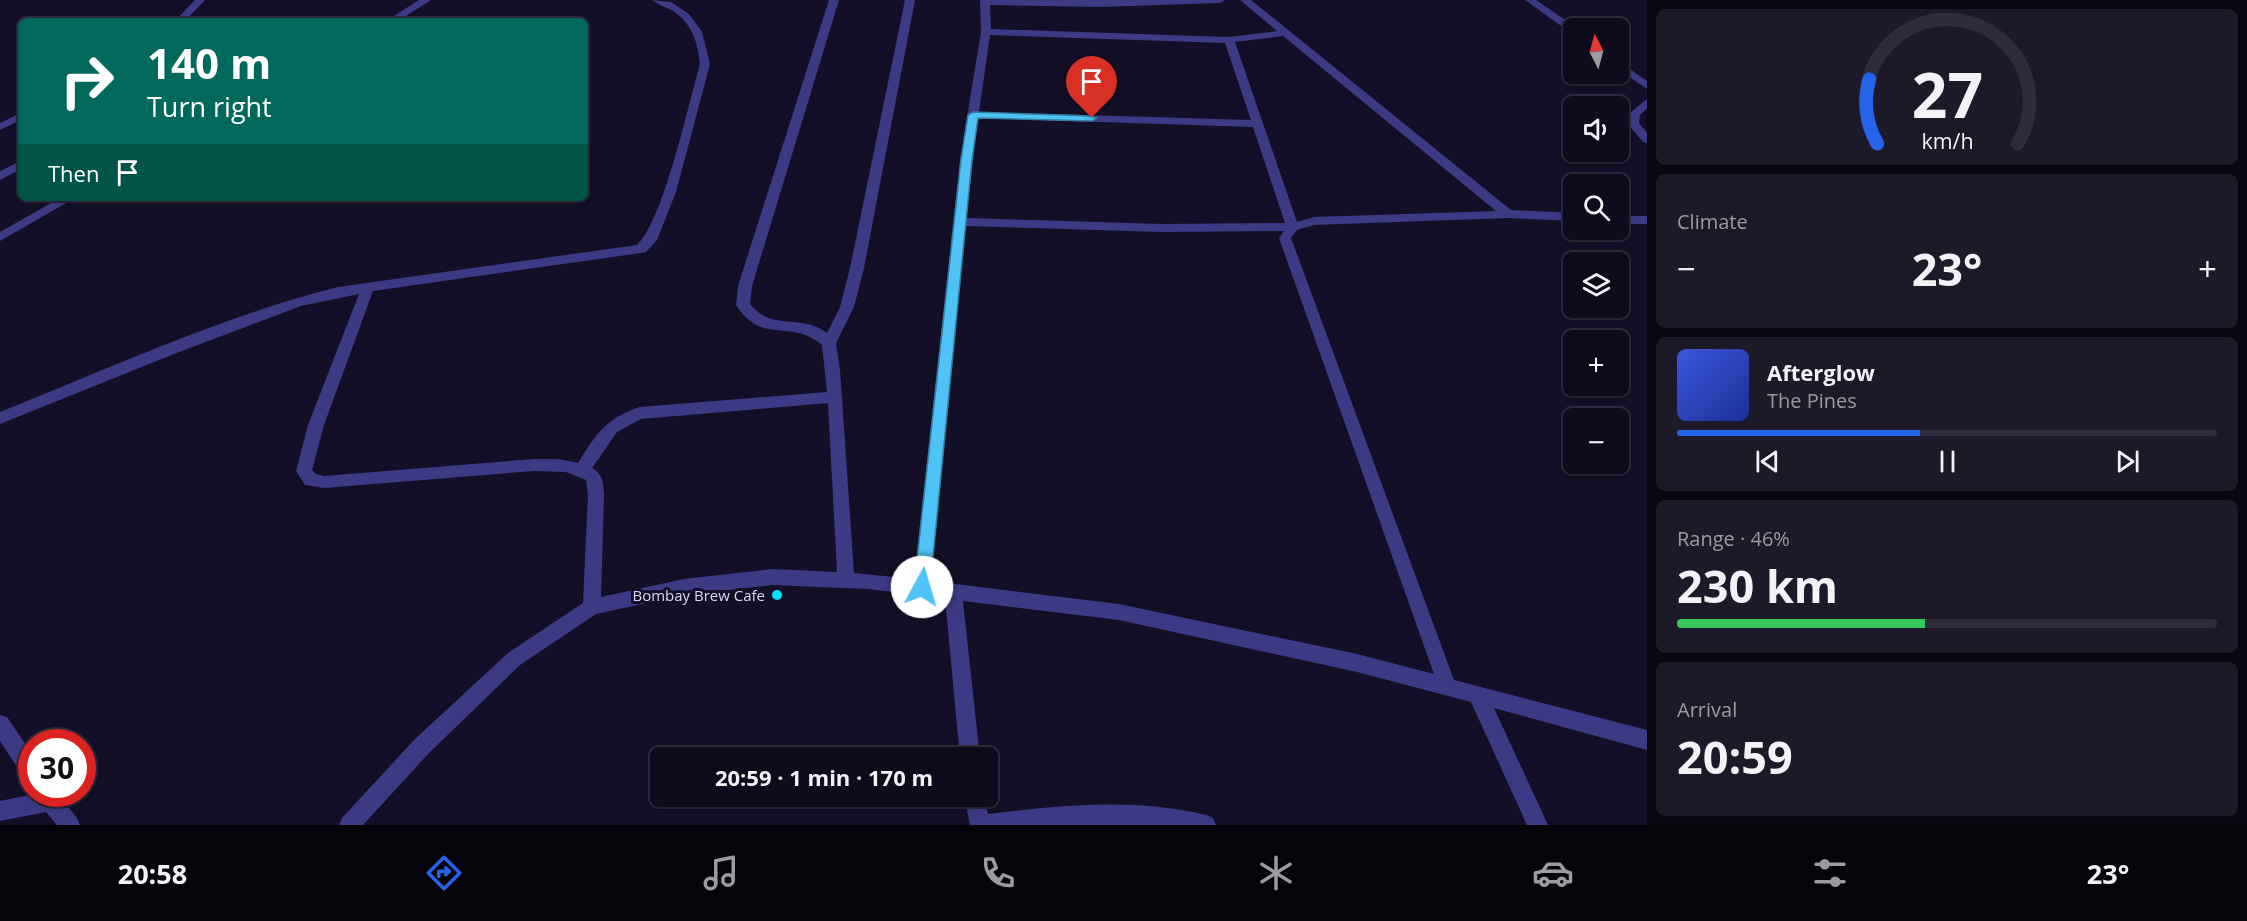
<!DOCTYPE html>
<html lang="en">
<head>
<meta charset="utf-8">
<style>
	:root { --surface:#0e0b1c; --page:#1c1929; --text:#f1f3f6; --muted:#9b9ba3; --line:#2e2b3b; --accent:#2563eb }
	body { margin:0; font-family:"Open Sans",sans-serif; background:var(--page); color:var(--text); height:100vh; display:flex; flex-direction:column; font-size:22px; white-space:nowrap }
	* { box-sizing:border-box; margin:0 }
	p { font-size:20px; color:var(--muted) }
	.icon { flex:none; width:33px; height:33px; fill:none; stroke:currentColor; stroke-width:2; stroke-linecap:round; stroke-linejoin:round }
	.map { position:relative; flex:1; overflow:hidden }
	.sheet { display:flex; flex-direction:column; gap:9px; padding:9px; background:#08060f; width:600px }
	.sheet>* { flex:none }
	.banner { position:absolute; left:18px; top:18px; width:570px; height:183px; border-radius:9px; box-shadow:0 2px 4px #0004,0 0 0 2px var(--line); background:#00695c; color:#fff; overflow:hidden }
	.needle { width:39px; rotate:354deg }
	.controls { position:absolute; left:1563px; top:18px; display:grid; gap:12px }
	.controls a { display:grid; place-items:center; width:66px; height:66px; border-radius:9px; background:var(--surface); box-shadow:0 2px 4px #0004,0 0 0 2px var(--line); font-size:30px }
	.speed { position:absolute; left:18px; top:729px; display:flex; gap:12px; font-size:30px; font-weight:700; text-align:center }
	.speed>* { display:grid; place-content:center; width:78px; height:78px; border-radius:50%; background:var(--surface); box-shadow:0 2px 4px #0004,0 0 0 2px var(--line); line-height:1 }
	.speed .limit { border:9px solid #d22; background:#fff; color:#111 }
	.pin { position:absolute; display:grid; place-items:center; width:51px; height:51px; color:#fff; margin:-62px -26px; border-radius:50% 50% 50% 0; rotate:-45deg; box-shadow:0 0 6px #0007 }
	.pin .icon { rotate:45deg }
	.me { position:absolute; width:66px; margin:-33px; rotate:6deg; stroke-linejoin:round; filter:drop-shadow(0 0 4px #0008) }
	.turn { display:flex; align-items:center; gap:21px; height:126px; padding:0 30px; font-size:27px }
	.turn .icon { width:78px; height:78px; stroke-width:2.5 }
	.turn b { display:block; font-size:42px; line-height:51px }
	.then { display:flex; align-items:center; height:57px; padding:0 30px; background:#0003; gap:12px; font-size:22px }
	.big { font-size:45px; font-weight:700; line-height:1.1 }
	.sheet .card { flex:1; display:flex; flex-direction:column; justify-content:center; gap:9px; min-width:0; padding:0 21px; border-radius:9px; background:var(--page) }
	.sheet .dial { align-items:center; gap:0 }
	.dial svg { height:156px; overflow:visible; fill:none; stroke:var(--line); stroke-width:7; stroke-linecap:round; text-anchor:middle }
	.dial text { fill:var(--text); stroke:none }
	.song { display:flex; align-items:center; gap:18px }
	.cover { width:72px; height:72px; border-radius:9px; background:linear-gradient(135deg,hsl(230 70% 55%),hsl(230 70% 35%)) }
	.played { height:6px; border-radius:3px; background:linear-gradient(90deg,var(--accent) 45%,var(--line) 45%) }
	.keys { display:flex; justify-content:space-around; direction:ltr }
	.heat { display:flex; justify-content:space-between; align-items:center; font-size:33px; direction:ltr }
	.charge { height:9px; border-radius:4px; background:linear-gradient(90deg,#34c759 46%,var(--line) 0) }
	.trip { position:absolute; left:650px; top:747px; width:348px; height:60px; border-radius:9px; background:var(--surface); box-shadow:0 2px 4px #0004,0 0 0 2px var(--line); font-weight:700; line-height:60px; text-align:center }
	.menu { display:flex; height:96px; justify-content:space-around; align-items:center; background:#06040b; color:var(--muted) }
	.menu .icon { width:42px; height:42px }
	.menu .selected { color:var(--accent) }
	.menu b { font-size:27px; color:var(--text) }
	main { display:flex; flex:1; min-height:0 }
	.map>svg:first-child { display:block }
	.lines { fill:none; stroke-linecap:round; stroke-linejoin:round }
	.lane { fill:#3d3a85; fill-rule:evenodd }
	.street { fill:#3d3a85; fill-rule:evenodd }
	.route { fill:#4fc3f7; stroke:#337fa1; stroke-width:1.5 }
	.poi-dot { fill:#00e5ff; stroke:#130f26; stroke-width:2 }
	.labels { text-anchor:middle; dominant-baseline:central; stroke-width:6; stroke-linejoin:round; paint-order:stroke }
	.poi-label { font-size:15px; fill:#d9d4ff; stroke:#130f26; text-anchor:end }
</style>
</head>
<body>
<main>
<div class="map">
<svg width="1647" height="825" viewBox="0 0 1647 825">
	<rect width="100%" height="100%" fill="#130f26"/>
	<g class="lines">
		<path class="lane" d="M1525 0H1536L1577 28H1574V34L1571 33Z
			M1618 61 1647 81V89L1618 69Z
			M1647 99V108L1640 115 1639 123 1647 133V143L1643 142 1627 123 1631 112Z"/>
		<path class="street" d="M195 0H205L185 21H175Z
			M419 0H431L398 21H386Z
			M652 0 671 2 689 14 702 32 710 64 676 192 657 240 646 252 641 253 373 291 324 425 312 470 316 474 324 476 534 459H558L578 463C596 434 606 418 640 407L827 392 822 345C790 318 762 346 736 305L738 286 829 0H839L752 286 750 304C772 332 801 313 827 333L840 307 850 268 905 0H915L864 268 854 307 836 343 840 370 854 573 914 579 960 160 981 32 980 0H1225L1220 3 1100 7 990 5 991 29 1229 37 1277 31 1240 0H1251L1511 210 1574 213V221L1508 218 1314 225 1297 230 1291 238 1454 680 1647 730V750L1494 708 1548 825H1527L1471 702 1357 672 1119 620 963 601 980 758H960L945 598 868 589 772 585 684 595 596 614 520 665 429 753 363 825H339L342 818 415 739 508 653 583 603 588 494 586 480 566 472 534 471 324 488 305 485 296 471 308 425 359 294 301 306 174 354 0 424V412C110 368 223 316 338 287L637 245C663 222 689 102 700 64 698 43 692 23 673 11 666 7 658 5 652 0ZM990 35 1225 43 1251 120 979 112ZM1283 36 1496 211 1314 217 1297 222 1235 42ZM978 118 1253 127 1285 223 1162 224 966 218ZM965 226 1162 232 1284 231 1279 238 1434 674 1357 654 1119 604 931 581ZM828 403 837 572 772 569 684 579 601 597 604 494C603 482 603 474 592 468L617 432 641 419Z
			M21 113V120L0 130V123Z
			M21 161V169L0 180V171Z
			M60 198H75L0 241V232Z
			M1618 216H1647V224H1618Z
			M0 715 7 717 32 754V782L25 779 0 741Z
			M35 794H58L77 818 80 825H57L46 812 0 821V801Z
			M964 796H984L988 814C1062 805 1133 798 1206 815L1213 818 1216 825H970Z"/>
	</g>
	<path class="route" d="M973 112 1092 116 1097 118 1092 121 978 118 972 160 930 587 928 592 922 594 917 592 914 587 961 160 968 115Z"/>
	<circle class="poi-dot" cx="777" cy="595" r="6"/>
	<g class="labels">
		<g class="poi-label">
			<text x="765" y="595">Bombay Brew Cafe</text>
		</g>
	</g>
</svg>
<div class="controls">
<a><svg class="needle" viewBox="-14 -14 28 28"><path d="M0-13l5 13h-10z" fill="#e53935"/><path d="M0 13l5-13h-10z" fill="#9b9ba3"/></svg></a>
<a><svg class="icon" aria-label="sound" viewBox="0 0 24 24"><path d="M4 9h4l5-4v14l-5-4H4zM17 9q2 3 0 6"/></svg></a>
<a><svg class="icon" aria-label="search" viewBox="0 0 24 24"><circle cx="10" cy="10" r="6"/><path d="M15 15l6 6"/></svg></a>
<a><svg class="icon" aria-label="layers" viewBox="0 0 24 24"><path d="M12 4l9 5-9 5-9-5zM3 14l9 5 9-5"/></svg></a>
<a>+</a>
<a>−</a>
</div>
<div class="speed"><div class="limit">30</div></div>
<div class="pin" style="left:1092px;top:118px;background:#d93025"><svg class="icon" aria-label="arrive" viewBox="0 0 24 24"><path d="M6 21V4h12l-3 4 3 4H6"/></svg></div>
<svg class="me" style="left:922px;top:587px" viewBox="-20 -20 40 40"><circle r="19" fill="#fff"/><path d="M0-13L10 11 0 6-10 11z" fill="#4fc3f7"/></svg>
<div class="trip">20:59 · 1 min · 170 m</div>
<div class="banner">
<div class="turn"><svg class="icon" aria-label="right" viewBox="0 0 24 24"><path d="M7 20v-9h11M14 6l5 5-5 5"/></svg><div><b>140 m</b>Turn right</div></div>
<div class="then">Then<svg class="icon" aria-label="arrive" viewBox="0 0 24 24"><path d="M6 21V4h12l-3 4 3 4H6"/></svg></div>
</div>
</div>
<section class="sheet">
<div class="card dial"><svg viewBox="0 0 100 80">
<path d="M14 69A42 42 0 1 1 86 69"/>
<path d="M14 69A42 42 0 0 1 10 36" stroke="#2563eb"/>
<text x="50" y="56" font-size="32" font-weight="700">27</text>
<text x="50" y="72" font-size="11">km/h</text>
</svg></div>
<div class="card"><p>Climate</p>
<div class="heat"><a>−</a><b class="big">23°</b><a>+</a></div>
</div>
<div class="card">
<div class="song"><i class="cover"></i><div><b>Afterglow</b><p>The Pines</p></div></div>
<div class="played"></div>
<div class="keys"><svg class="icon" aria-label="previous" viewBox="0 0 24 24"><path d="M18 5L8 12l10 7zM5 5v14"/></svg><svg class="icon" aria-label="pause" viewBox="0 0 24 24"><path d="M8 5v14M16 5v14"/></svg><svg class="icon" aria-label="next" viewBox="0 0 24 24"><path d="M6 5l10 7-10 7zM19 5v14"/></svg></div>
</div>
<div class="card"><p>Range · 46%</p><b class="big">230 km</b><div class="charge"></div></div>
<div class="card"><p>Arrival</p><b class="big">20:59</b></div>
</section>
</main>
<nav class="menu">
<b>20:58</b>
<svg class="icon selected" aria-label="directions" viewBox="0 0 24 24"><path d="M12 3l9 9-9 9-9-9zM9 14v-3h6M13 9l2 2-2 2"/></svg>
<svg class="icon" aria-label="music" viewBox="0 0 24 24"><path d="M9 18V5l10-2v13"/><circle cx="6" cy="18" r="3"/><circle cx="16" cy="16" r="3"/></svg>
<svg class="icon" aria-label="phone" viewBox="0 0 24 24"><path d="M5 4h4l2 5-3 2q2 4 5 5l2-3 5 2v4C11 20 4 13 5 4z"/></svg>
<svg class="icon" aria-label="climate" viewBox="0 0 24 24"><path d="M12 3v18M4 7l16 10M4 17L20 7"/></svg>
<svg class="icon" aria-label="car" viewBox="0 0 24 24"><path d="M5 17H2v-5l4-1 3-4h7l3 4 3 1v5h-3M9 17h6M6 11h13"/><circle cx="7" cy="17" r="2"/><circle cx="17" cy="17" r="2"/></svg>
<svg class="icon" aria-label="filters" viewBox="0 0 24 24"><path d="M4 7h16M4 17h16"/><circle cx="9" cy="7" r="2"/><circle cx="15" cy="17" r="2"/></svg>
<b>23°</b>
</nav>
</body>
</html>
